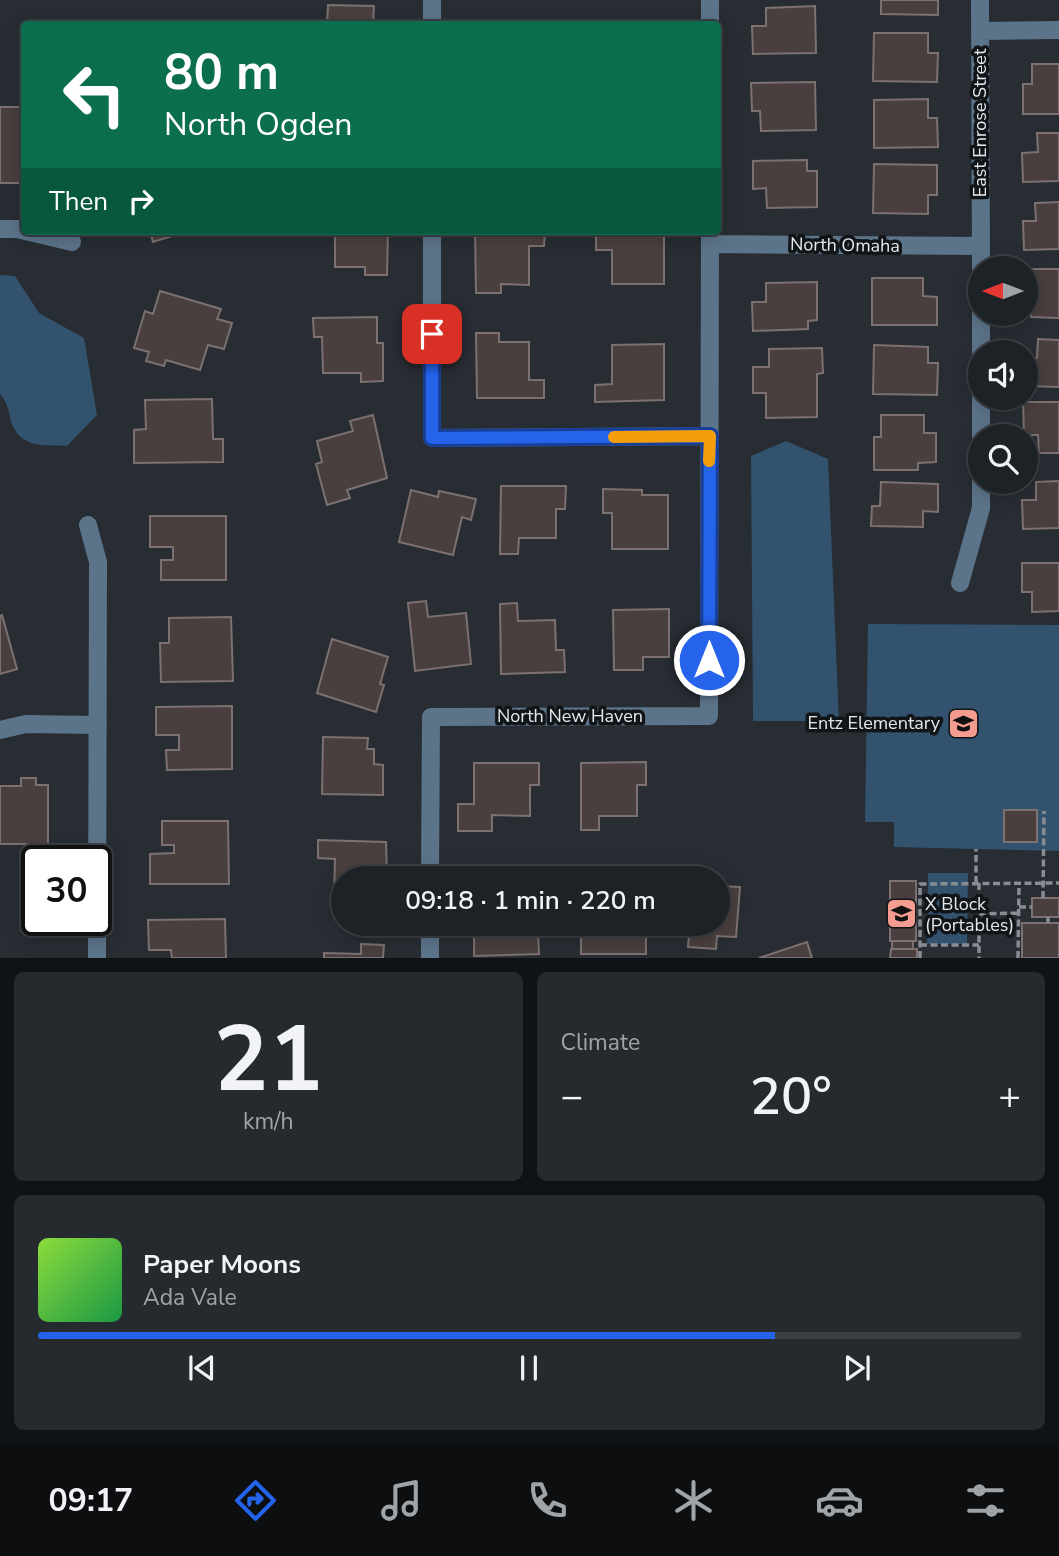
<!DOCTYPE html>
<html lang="en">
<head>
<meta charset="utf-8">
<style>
	:root { --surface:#1d2226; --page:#252a2e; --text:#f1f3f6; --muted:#a0a4a7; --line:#3b3f43; --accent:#2563eb }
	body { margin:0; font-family:"Nunito Sans",sans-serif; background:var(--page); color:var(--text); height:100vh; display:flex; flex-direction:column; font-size:26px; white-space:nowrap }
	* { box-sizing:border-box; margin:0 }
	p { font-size:23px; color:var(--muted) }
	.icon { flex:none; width:38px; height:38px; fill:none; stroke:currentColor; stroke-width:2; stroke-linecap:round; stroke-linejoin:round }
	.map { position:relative; height:958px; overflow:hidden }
	.sheet { display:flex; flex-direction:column; gap:14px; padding:14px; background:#101315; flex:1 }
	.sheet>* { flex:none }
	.guide { position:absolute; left:21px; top:21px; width:700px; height:214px; border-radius:7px; box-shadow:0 4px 18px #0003,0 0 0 2px var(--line); background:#0b6e4f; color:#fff; overflow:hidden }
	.needle { width:46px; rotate:270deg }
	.buttons { position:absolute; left:968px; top:256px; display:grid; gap:14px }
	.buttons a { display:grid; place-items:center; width:70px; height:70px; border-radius:50%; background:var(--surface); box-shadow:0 4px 18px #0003,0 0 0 2px var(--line); font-size:35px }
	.speed { position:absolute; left:21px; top:845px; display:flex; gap:14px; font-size:35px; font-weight:700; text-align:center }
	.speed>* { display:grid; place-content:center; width:91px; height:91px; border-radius:50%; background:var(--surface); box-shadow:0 4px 18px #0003,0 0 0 2px var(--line); line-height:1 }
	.speed .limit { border:4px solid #111; border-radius:10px; background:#fff; color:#111 }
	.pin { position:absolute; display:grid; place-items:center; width:60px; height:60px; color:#fff; margin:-30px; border-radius:14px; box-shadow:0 4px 10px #0006 }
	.me { position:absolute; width:77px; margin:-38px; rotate:0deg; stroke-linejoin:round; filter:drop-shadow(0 0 5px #0008) }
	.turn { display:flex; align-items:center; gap:24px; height:147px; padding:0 28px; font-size:32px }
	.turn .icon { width:91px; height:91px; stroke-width:2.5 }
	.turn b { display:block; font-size:49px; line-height:60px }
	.then { display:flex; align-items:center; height:66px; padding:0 28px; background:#0003; gap:14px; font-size:26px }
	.big { font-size:52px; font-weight:600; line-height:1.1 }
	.sheet .widget { flex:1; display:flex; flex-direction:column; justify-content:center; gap:10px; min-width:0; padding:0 24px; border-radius:10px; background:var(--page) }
	.sheet .dial { align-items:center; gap:0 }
	.dial b { font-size:91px; line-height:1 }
	.song { display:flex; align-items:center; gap:21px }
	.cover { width:84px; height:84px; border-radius:10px; background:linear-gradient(135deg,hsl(90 70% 55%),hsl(140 70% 35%)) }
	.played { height:7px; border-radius:4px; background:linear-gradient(90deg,var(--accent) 75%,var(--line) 75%) }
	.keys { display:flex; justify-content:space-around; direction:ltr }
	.heat { display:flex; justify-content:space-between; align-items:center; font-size:38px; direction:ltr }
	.sheet .tiles { flex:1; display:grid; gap:14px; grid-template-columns:1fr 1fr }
	.widget:last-child { grid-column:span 2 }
	.trip { position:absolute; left:331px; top:866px; width:399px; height:70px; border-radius:35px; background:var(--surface); box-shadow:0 4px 18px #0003,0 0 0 2px var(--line); font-weight:600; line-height:70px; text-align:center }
	.menu { display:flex; height:112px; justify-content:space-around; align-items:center; background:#0c0e0f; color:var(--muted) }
	.menu .icon { width:49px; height:49px }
	.menu .on { color:var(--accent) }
	.menu b { font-size:32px; color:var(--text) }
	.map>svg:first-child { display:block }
	.green { fill:#32526e }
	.building { fill:#493f3e; stroke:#7c7170; stroke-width:2 }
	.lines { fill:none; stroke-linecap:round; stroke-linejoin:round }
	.path { stroke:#888d92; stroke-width:3.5; stroke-dasharray:7 3.5; stroke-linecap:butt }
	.minor { stroke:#5c748a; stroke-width:18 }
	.route-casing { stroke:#184099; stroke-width:18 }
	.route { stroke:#2563eb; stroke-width:12 }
	.slow { stroke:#f59e0b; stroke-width:12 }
	.labels { text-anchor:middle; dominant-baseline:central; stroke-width:7; stroke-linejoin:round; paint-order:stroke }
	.street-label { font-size:18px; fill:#e3e8ec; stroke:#121518 }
	.poi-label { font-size:18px; fill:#e3e8ec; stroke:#121518; text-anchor:end }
</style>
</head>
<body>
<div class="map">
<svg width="1059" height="958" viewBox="0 0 1059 958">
	<rect width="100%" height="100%" fill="#272d33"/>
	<path class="green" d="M0 275 15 276 39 313 84 338 97 415 67 446C50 445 25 448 15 430 7 417 12 408 0 394Z
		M786 441 828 459 839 721H753L751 456Z
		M868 624 1059 625V851L894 847V822H865Z
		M928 873H968L967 944H927Z"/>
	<path class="building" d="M881 0H938V15L881 14Z
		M328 5 374 6 373 24H327Z
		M815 6 816 53 753 54 752 26H766V8Z
		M874 33H928V53H938L937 82 873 81Z
		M1032 64H1059V114H1023V84H1032Z
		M815 82 816 130 761 131 760 111H752L751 83Z
		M928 99V118H937L938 147 874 148V100Z
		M0 107H24V183H0Z
		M1037 133H1059V181L1023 182 1022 153 1038 152Z
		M807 160V171H817V207L767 208 766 188 753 189V161Z
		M874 164 937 165V195H928V214L873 213Z
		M1059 202V249L1024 250 1023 221H1036L1035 203Z
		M150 231H188L153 242Z
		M335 231H388L387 275H365V267H335Z
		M475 231H545L544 246H529V285L501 284V293H476Z
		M596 232H664V284H612V250H596Z
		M1026 269H1059V318L1031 317V298H1026Z
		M872 278H923V296L937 297V325H872Z
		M817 282V320L808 321V329L753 331 752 302H766V283Z
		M160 291 221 309 217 319 232 323 224 349 208 345 200 370 166 360 164 366 146 361 149 352 134 348 145 311 153 314Z
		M377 317V343H383V381L361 382V373H323L322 337H314L313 318Z
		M476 333H499V342H529V380H544V398H477Z
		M1038 339 1059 340V387L1026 386V358H1037Z
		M664 344V400L595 402V385L612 384V345Z
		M874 345 928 347V363H938L937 395 873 394Z
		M822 348 823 373 817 374V417L766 418V393H753V367H769V349Z
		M212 399 213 439H223V462L134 463V430L146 429 145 400Z
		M1023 402H1059V453H1039L1038 435H1024Z
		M373 415 387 478 347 490 350 498 327 505 316 464 322 462 317 441 353 431 350 421Z
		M881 415H924V433H936V462L918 463V470H874V437H881Z
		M1059 481V528L1023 529 1022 500H1036V482Z
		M881 482 938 484V512L923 511V527L871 526 872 506H880Z
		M501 486H566L565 509H556V538H519L518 554H500Z
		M603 489 642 490V495H668V549H612V513H603Z
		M411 490 438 497 439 491 476 499 471 520 462 517 453 555 399 542Z
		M150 516H226V580H161V560H173V547H150Z
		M1022 563H1059V611L1032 612V592H1022Z
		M426 601 428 617 466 613 471 664 415 671 408 603Z
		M517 603 518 621 555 620 556 650H564L565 672 501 674 500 604Z
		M669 609V657H643V670H614L613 610Z
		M2 615 17 669 0 674V616Z
		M231 617 233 681 161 682 160 643H169V618Z
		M332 639 388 657 380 684 384 685 376 712 317 693Z
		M232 706V769L167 770 166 750H179V735H156V707Z
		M323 737 368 738 367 749H374V764L383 765V795L322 794Z
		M646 762V785H637V816H599V830H581V763Z
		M474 763H539V785H530V816L492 815V831H458V804H474Z
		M21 778H36V785H48V844H0V786H21Z
		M1004 810H1037V842H1004Z
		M162 821H228L229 884H150V854L174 853V845H162Z
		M318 840 386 842 387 878H343V897H334L335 859 318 858Z
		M890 881H916V941H890Z
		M718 886 740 887 736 937 717 936 716 949 688 947 690 924H718Z
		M1032 898H1059V917H1032Z
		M225 919 226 958H172L171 950H149L148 920Z
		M1022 923H1059V958H1022Z
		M474 924H530V933H538L539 954 474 956Z
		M581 924H637V932H646V954H581Z
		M892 941H913V949H892Z
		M807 942 812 958H759Z
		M361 944 384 945 383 958H324V953L361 954Z
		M891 949H917V958H890Z"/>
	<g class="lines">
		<path class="path" d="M976 883V849
			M979 883V958
			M1043 898 1044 811
			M1019 907H1032
			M979 914 1019 913
			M1048 917V923
			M920 945H979
			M920 958V884L1059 883
			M1018 958 1019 883"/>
		<path class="minor" d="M710 0V24
			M980 0 981 268
			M432 24V0
			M980 31 1059 30
			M0 229H17L72 242
			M432 231V438L710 436
			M710 244 981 246
			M981 313V352
			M981 397V436
			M88 525 98 562 97 958
			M960 583 981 508V481
			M0 730 26 724 98 725
			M430 878 431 717 709 716 710 231
			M430 958V924"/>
	</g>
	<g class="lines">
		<defs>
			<path id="route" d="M432 334V438L710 436 709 660"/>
		</defs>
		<use href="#route" class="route-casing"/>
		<use href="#route" class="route"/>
		<path class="slow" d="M614 437 710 436 709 461"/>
	</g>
	<defs>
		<symbol id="school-square" viewBox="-11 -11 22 22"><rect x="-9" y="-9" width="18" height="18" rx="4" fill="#f59c91" stroke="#121518"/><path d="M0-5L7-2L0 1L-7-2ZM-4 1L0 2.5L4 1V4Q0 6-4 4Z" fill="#111"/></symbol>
	</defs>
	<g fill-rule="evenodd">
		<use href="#school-square" x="946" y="706" width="35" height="35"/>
		<use href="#school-square" x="884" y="896" width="35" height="35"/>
	</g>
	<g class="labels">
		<g class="street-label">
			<text transform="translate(980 123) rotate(-90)">East Enrose Street</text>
			<text transform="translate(845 245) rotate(1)">North Omaha</text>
			<text x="570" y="716">North New Haven</text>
		</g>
		<g class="poi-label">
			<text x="940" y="723">Entz Elementary</text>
			<text x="925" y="904" text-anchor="start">X Block<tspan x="925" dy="21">(Portables)</tspan></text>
		</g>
	</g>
</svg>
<div class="buttons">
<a><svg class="needle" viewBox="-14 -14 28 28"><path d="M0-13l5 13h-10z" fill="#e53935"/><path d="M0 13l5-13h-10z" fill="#a0a4a7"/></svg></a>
<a><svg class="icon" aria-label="sound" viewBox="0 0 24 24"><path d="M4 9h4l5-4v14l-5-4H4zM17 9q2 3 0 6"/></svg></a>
<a><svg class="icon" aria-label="search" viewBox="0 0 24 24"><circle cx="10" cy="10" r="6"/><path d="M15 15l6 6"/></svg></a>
</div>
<div class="speed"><div class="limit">30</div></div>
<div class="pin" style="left:432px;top:334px;background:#d93025"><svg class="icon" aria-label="arrive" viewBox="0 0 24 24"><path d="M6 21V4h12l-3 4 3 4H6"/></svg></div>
<svg class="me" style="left:709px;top:660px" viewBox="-20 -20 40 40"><circle r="17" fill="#2563eb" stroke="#fff" stroke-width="3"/><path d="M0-11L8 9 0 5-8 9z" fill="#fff"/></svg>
<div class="trip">09:18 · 1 min · 220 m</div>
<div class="guide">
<div class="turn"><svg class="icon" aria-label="left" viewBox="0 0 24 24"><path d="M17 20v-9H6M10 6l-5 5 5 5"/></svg><div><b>80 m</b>North Ogden</div></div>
<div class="then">Then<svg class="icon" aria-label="right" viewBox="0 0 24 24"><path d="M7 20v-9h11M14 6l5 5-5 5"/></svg></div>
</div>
</div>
<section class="sheet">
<div class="tiles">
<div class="widget dial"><b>21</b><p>km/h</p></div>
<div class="widget"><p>Climate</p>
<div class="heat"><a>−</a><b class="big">20°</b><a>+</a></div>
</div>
<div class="widget">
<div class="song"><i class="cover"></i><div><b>Paper Moons</b><p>Ada Vale</p></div></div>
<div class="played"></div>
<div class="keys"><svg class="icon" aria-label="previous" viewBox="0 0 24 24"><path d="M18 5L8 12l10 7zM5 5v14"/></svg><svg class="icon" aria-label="pause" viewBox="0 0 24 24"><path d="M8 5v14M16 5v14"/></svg><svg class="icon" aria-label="next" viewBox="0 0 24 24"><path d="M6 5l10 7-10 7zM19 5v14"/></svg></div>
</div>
</div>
</section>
<nav class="menu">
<b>09:17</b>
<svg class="icon on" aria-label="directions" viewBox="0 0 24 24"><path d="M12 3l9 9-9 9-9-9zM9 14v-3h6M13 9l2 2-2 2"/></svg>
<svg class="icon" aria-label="music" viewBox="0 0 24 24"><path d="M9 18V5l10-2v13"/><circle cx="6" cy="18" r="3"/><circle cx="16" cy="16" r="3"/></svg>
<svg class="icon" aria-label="phone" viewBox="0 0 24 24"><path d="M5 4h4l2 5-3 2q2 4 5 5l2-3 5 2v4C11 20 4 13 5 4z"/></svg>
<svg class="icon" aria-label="climate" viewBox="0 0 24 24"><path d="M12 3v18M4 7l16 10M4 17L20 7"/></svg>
<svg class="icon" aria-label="car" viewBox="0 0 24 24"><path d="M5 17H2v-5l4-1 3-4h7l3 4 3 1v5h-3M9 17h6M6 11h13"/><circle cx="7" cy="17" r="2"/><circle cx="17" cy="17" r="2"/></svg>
<svg class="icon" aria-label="filters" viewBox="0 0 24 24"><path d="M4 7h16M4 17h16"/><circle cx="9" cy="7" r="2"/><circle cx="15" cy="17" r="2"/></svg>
</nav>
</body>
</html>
